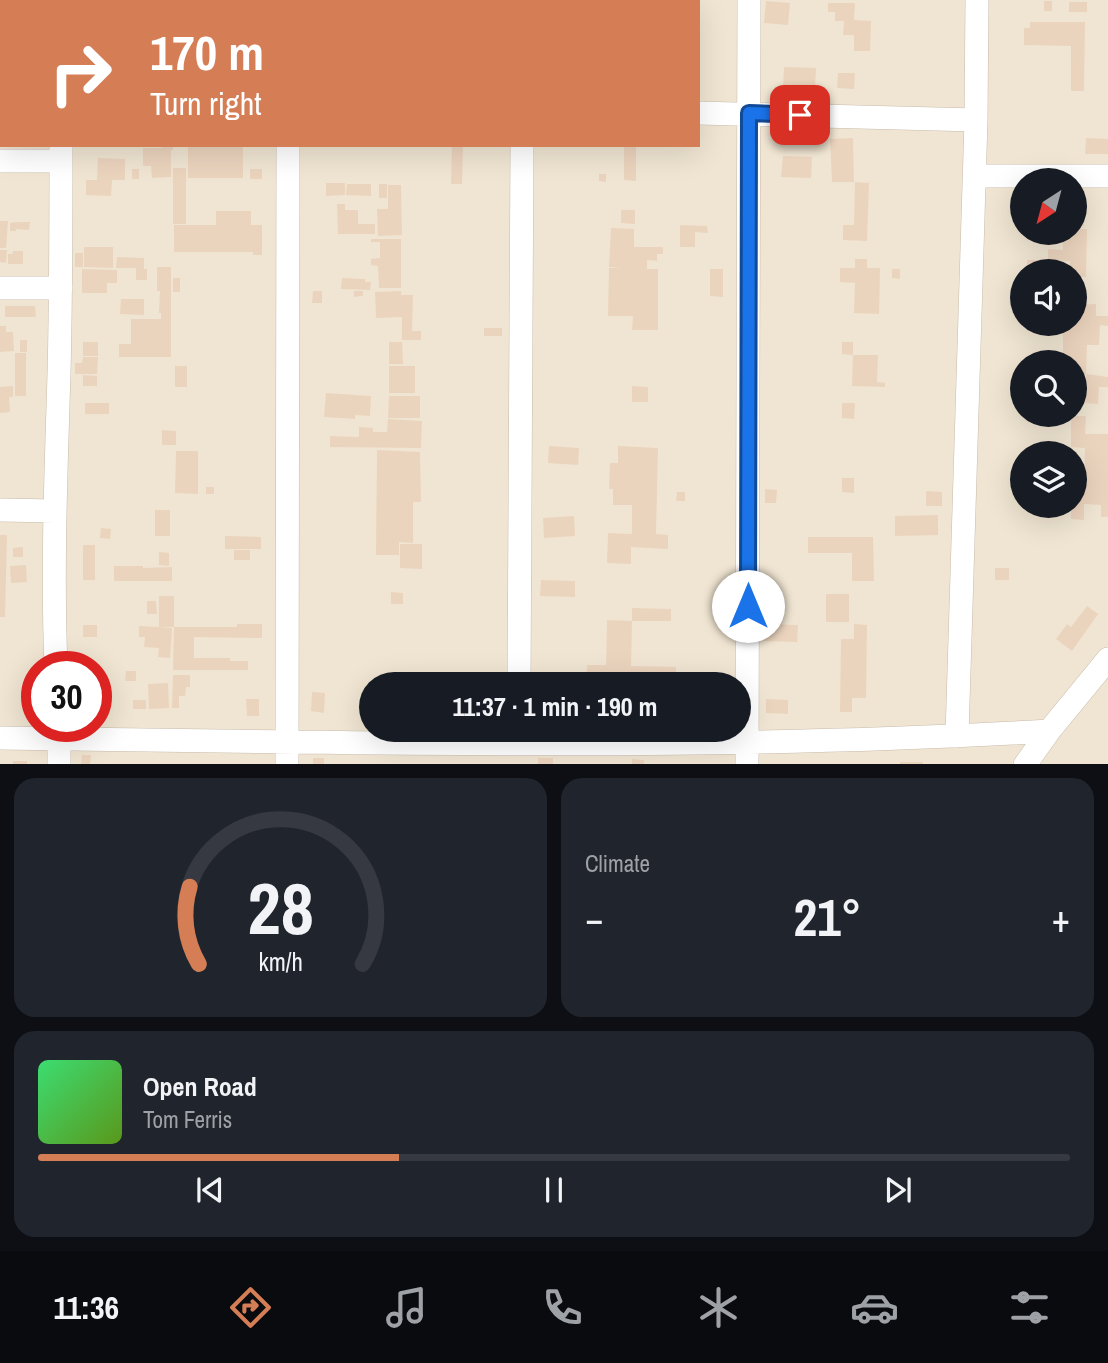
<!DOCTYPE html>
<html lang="en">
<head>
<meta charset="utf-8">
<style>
	:root { --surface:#171b24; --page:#20242c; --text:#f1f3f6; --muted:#9ea1a6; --line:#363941; --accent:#d57e56 }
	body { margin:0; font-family:"Archivo Narrow",sans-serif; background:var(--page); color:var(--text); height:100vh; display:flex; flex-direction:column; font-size:26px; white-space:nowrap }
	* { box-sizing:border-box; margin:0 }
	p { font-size:23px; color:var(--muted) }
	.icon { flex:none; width:38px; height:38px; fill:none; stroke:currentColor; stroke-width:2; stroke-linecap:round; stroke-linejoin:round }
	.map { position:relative; height:764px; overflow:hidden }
	.drawer { display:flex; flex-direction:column; gap:14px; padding:14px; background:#0d0f14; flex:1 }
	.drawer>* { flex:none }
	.guide { position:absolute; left:0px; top:0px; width:700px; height:147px; box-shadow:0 7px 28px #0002; background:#d57e56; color:#fff; overflow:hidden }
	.needle { width:46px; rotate:216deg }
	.buttons { position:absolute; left:1010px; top:168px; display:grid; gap:14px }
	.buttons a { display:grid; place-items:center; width:77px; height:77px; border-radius:50%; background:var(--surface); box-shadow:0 7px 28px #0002; font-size:35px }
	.speed { position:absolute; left:21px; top:651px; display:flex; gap:14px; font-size:35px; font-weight:700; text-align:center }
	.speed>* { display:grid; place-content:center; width:91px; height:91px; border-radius:50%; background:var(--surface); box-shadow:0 7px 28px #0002; line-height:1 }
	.speed .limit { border:10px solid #d22; background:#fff; color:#111 }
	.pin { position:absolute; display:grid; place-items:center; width:60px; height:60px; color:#fff; margin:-30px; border-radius:14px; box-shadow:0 4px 10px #0006 }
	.me { position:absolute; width:77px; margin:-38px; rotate:0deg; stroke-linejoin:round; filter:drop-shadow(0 0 5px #0008) }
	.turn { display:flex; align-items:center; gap:24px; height:147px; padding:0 35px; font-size:32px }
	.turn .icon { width:91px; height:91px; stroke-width:2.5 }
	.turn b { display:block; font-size:49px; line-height:60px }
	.big { font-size:52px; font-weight:800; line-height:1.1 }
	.drawer .tile { flex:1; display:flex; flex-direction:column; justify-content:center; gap:10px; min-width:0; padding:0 24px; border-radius:21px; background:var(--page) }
	.drawer .dial { align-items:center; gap:0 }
	.dial svg { height:182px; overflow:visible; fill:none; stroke:var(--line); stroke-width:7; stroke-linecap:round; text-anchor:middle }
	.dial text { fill:var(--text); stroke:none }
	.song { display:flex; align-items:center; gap:21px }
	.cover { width:84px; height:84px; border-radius:10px; background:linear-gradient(135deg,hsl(140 70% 55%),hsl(90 70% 35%)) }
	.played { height:7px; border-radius:4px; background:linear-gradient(90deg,var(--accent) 35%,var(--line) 35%) }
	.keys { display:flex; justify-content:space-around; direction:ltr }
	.heat { display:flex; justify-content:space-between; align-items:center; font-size:38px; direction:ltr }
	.drawer .tiles { flex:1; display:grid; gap:14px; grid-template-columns:1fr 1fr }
	.tile:last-child { grid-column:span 2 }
	.trip { position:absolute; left:359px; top:672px; width:392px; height:70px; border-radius:35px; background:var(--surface); box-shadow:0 7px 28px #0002; font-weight:800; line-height:70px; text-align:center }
	.menu { display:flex; height:112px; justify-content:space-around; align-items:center; background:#090b0e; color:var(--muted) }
	.menu .icon { width:49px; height:49px }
	.menu .active { color:var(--accent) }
	.menu b { font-size:32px; color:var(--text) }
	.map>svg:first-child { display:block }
	.residential { fill:#f0e5d2; fill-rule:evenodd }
	.building { fill:#ebd4be }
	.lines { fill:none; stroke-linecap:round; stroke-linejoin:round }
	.minor-casing { stroke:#c8bbab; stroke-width:24 }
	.minor { stroke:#fff; stroke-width:23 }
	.route-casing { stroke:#114b97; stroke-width:18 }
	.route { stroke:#1a73e8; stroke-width:12 }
</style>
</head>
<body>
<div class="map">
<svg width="1108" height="765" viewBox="0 0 1108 765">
	<rect width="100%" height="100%" fill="#f9f2e3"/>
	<path class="residential" d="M0 0H1108V764H0ZM2 2H698V145H2ZM1022 180H1074V233H1022ZM1022 271H1074V324H1022ZM1022 362H1074V415H1022ZM1022 453H1074V506H1022ZM37 667H96V726H37ZM371 684H738V730H371Z"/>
	<path class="building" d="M766 1 790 3 788 25 764 23Z
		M1044 1H1052V11H1044Z
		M1069 2H1087V12H1069Z
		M828 3H855L854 20 871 21 870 51H854V35H843L844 21H835V12H828Z
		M1030 22H1085L1084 91H1071V46L1024 45V28H1030Z
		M784 67 816 68 815 88 783 87Z
		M838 73H855L854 89 837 88Z
		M812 134V142H805V135Z
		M784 135H791V143H784Z
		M853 138 854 182H832L830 139Z
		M1086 138 1108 139V154H1085Z
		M162 145H173V150H171V177L152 178 151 166H143V148H162Z
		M188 145H243V178H188Z
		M452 145H463L462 184H451Z
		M624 145H636V181L624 180Z
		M783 156 812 157 811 178 781 177Z
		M98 158 125 159V180H112L111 196 86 195V180H97Z
		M173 168H186V224H173Z
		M132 169H139V179H132Z
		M250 169H262V179H250Z
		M599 174H606V182L599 181Z
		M855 182 869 183 867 241 843 240V225H854Z
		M326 183H345V195L326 196Z
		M347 184H371V196L346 195Z
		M379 184H387V198H379Z
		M1074 184H1083L1084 226H1074Z
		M388 185H401L402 235 378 236 377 209H388Z
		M337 204H345V210H358V224H375V234H338Z
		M621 210H635V224L621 223Z
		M216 211H251V225H262V255H253V252H174V225H216Z
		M0 221H8L6 248H0Z
		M16 222H30L29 230 16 229V231H10V223Z
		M680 225 707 226 708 233 695 232V247H680Z
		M611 228 634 229V247H663V254H657V261L647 260V269H658V330H632L633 316H608L609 268H622L609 267Z
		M1074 229H1087L1086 277H1077V271H1070V261L1048 260V249L1063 250V233H1074Z
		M371 239H401V288H379L378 266 371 265V259L380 258V242H371Z
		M84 247H113V268L84 267Z
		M0 250H7L6 263 0 262Z
		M13 251H23V264H8V254H13Z
		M75 253H83V267H75Z
		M117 257 144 258V269H147V280H136V268H116Z
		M855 259H867V268H880L879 314 854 313 855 283 840 282V268H855Z
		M1027 260H1048L1047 271 1027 270Z
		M157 267H171V357H119V344H131V319H161V313H159L160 291H157Z
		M82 269 117 270V283H107V293H82Z
		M710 269H723V297L710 296Z
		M892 269H900V279L892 278Z
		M173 278H180V292H173Z
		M342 278 365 279V282H371L370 290 341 289Z
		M313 291H322V303H312Z
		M354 291H363V296L354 297Z
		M401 291V295H413L412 331H421V340H402V317L376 318 375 292Z
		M121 299H144V315L120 314Z
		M1096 304V316H1108V326L1100 325 1099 345H1087L1086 374H1074V362H1063V324H1074V305Z
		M5 306H35L36 317H5Z
		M0 326H6V332H13L14 351 0 352Z
		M484 328H502V336H484Z
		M20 340H27V352H20Z
		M83 342H98V356H83Z
		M389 342H402L403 364H389Z
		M842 342H853V355L842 354Z
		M15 353H26V396H15Z
		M853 355H878L877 382 885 383V387L852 386Z
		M83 357H98L97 374H75V363H82Z
		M175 366H187V387H175Z
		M389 366H415V393H389Z
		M1086 374 1108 377V387H1099L1098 404 1085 403Z
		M83 375 97 376V386H83Z
		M13 386V397H9L10 412 0 413V387Z
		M632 386 648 387V402H632Z
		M326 393 371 396 370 416 355 415V419L324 417Z
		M389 396H420V418H388Z
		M85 403H109V414H85Z
		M842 403H855L854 419 842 418Z
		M1071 416H1086L1085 434H1108V517H1101V505L1084 504V520L1071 519V506H1074V491H1084L1085 448 1071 447Z
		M388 419 422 421 421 448 330 447V436L359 437V427L373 428V432H387Z
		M162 430 176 431V445H162Z
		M549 446 579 448 578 465 548 463Z
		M618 446 658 448 656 534 668 535V549L631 547V564L607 563 608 533 632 534V505H613V489H609L610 463H618Z
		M377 450 420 452 421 502H413V543L399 542V555H376Z
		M176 451H198V494L175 493Z
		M842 478H854V493L842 492Z
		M206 487H214V494H206Z
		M765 489 777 490 776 503H765Z
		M926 491 942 492V506H926Z
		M677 492H685V501H676Z
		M155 510H170V536H155Z
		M938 515V535L895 536V516Z
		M574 516 575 536 544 538 543 518Z
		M101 528 111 529 110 539 100 538Z
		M0 535H7L5 617H0Z
		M225 536 261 537V549H225Z
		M808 537H873L874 581H852V553H808Z
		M400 544H422V569L400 568Z
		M83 545H95V580H83Z
		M23 547V557H13V548Z
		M234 550H250V560H234Z
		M159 552 169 553V566L159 565Z
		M26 565 27 582 11 583 10 566Z
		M114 566H143V568L172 567V581H114Z
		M995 568H1009V580H995Z
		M541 580 575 581V597L540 596Z
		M391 592 403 593V604H391Z
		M826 594H849V622H826Z
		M159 596H174V627H159Z
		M147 601H156L157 614H147Z
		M1087 606 1098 614 1072 651 1056 639 1067 624 1071 627Z
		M632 608 671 609V621H632Z
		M607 620 632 621 631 666 676 667V680L631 679V684H616V678H603V684H586L587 665H606Z
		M237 624H262V638L194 637V658H230V661H248V670H173L174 627H237Z
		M762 624 798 625 797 642 762 641Z
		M854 624 867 625 866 698H852V712H840L841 639H854Z
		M83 625H97V637H83Z
		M139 626 172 628 170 658 158 657 159 648 144 647 145 637H139Z
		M126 671H136V681H125Z
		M173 675H190V687H186L185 696H179V708H172Z
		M168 683 169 708 149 709 148 684Z
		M312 692 325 693 324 713 311 711Z
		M97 697 108 698 107 710H96Z
		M246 699H259V716H247Z
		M766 699 788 700V714L766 713Z
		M133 700H146V709H133Z
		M82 755H91L90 765H81Z
		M313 758H324V765H313Z
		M538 758H553V765H538Z
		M632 759 644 760V765H632Z
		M13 761H27V765H13Z
		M900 762H923V765H900Z"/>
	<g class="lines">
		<defs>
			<path id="minor" d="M59 0V2
				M290 2V0
				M523 2V0
				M698 113 976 120
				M0 161H61
				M975 176H1108
				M0 288H61
				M0 510 55 511
				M56 667C52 569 56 472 59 374 61 298 61 222 61 145
				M519 684 522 145
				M957 736 976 120 977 0
				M0 738C99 740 198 741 297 742 548 745 799 746 1049 731
				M59 765V726
				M287 765 288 145
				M747 765 749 0
				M1025 765 1049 731 1108 659"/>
		</defs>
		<use href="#minor" class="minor-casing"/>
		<use href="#minor" class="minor"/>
	</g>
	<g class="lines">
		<defs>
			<path id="route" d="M748 606 749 113 800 115"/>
		</defs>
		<use href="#route" class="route-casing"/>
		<use href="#route" class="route"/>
	</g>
</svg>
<div class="buttons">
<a><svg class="needle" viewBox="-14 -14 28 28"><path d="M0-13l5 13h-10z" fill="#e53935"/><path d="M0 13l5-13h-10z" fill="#9ea1a6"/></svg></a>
<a><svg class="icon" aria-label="sound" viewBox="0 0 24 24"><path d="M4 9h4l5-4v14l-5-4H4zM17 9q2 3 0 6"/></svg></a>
<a><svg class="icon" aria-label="search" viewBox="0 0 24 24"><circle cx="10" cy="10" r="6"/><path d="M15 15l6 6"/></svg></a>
<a><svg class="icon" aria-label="layers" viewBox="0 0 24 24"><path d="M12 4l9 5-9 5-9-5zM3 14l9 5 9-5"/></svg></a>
</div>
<div class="speed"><div class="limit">30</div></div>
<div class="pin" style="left:800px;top:115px;background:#d93025"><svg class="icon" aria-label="arrive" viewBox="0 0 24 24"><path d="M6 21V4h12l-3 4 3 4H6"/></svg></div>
<svg class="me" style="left:748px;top:606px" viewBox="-20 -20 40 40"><circle r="19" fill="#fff"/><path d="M0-13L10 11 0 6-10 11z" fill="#1a73e8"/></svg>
<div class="trip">11:37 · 1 min · 190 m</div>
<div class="guide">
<div class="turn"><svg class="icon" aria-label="right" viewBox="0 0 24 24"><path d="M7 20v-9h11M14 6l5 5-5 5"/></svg><div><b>170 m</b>Turn right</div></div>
</div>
</div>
<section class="drawer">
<div class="tiles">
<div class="tile dial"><svg viewBox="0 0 100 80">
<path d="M14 69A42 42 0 1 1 86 69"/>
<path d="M14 69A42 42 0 0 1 10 35" stroke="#d57e56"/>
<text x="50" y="56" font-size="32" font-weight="700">28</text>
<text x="50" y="72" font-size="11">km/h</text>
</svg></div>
<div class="tile"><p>Climate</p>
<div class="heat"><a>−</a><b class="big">21°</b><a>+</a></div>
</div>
<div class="tile">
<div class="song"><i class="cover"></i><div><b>Open Road</b><p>Tom Ferris</p></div></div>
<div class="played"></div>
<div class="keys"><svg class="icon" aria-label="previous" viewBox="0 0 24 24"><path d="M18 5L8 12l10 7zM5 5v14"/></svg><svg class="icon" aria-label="pause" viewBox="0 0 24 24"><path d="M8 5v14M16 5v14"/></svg><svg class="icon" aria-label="next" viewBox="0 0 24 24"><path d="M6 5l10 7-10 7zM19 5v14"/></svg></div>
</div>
</div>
</section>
<nav class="menu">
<b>11:36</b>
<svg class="icon active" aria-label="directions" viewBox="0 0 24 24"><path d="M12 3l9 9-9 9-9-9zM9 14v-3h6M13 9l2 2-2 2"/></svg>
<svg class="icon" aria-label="music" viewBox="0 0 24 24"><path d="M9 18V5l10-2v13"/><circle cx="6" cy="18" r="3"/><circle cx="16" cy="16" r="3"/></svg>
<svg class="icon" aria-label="phone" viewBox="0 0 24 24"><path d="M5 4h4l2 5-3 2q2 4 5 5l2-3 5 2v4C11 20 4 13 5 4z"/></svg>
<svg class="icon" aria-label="climate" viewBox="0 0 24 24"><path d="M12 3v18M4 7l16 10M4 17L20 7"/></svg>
<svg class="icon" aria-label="car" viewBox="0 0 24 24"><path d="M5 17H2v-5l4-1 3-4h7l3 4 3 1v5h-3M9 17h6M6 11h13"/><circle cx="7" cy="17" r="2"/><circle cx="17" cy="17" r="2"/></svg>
<svg class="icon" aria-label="filters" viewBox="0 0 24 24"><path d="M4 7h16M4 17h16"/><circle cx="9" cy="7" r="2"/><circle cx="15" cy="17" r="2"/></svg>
</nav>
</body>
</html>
